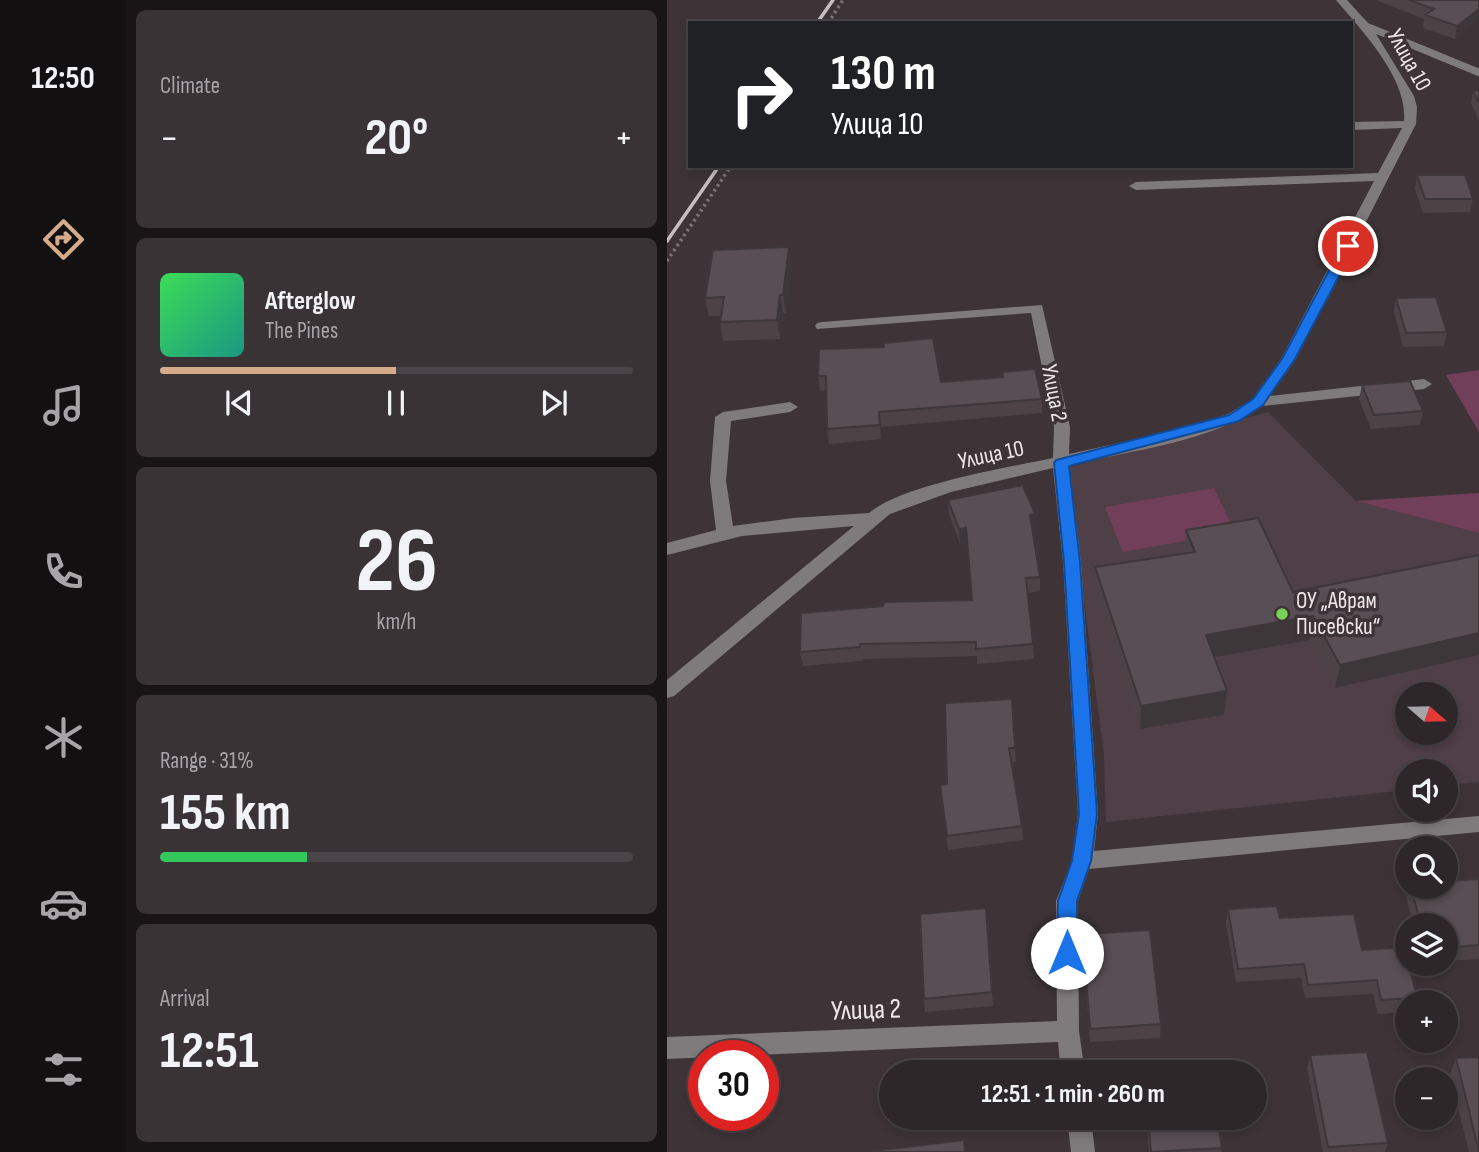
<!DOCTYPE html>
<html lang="en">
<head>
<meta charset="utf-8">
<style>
	:root { --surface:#2e272a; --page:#3a3336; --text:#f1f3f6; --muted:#a7a5a8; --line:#494447; --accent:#d6ab8b }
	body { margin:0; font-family:"Sofia Sans Condensed",sans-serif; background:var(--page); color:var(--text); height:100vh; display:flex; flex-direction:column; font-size:26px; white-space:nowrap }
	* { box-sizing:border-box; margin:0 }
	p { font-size:23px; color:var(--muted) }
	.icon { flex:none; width:38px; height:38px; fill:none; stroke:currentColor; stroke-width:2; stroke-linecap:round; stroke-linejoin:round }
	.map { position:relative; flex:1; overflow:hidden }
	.panel { display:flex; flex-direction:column; gap:10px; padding:10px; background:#191517; width:541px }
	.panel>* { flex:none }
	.banner { position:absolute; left:21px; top:21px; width:665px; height:147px; border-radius:0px; box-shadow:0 4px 10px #0003,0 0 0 2px var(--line); background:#202124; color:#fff; overflow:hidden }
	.needle { width:46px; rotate:110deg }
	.buttons { position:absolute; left:728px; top:682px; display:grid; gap:14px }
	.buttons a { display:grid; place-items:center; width:63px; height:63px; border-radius:50%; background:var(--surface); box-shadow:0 4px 10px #0003,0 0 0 2px var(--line); font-size:35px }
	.speed { position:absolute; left:21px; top:1040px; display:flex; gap:14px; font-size:35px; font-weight:700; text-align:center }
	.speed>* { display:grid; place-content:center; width:91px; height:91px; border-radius:50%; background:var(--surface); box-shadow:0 4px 10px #0003,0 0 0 2px var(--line); line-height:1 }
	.speed .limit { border:10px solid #d22; background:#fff; color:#111 }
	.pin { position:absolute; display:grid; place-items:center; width:60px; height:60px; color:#fff; margin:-30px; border:4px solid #fff; border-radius:50%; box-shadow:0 2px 7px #0007 }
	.me { position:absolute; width:77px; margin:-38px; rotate:0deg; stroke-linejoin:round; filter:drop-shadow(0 0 5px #0008) }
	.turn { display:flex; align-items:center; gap:24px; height:147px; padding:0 28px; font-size:32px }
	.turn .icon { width:91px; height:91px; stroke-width:2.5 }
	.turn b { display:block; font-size:49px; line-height:60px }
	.big { font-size:52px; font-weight:700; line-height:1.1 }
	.panel .card { flex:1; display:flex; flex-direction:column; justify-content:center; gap:10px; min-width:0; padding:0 24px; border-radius:10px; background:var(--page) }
	.panel .dial { align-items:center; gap:0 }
	.dial b { font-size:91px; line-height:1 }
	.song { display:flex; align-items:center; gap:21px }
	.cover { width:84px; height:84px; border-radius:10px; background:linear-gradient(135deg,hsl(130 70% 55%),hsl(170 70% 35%)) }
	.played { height:7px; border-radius:4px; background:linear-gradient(90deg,var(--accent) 50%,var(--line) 50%) }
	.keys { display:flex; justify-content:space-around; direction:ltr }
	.heat { display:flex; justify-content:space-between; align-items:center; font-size:38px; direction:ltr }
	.charge { height:10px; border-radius:5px; background:linear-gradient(90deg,#34c759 31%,var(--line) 0) }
	.trip { position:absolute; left:212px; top:1060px; width:388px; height:70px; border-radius:35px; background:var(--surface); box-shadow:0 4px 10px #0003,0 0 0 2px var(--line); font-weight:700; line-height:70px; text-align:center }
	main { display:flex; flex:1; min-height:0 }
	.tab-bar { display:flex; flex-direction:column; width:126px; justify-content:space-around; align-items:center; background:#121011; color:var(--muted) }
	.tab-bar .icon { width:49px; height:49px }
	.tab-bar .current { color:var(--accent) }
	.tab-bar b { font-size:32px; color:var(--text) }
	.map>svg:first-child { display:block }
	.built { fill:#4f3f46; fill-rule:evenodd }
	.green { fill:#713f59 }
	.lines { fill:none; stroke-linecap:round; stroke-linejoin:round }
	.path { stroke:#7c7377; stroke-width:3.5; stroke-dasharray:2.5 3.5; stroke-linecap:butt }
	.minor { fill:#7f7a7c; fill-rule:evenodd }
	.rail { stroke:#c5bec2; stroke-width:3.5 }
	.wall { fill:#4d4347 }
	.shaded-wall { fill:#3e373a }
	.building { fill:#594e53; stroke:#3e373a; stroke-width:2 }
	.route { fill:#1a73e8; stroke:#114b97; stroke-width:2 }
	.poi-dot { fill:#78d158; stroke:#3e3438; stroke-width:2.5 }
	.labels { text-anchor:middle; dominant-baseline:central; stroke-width:7; stroke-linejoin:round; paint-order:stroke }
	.street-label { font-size:23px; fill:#eee8eb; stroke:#3e3438 }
	.poi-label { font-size:23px; fill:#eee8eb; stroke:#3e3438; text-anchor:start }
	.near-street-label { font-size:28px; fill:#eee8eb; stroke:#3e3438 }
</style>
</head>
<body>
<main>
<nav class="tab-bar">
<b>12:50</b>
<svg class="icon current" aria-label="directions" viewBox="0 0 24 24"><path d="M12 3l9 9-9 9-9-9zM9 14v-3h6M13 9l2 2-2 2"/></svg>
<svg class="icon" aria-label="music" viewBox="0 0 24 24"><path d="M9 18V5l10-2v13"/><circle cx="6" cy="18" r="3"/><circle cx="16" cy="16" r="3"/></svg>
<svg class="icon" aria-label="phone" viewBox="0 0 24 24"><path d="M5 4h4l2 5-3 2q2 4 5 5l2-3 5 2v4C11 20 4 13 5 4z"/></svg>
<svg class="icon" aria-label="climate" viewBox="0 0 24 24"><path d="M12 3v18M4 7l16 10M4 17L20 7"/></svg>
<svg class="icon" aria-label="car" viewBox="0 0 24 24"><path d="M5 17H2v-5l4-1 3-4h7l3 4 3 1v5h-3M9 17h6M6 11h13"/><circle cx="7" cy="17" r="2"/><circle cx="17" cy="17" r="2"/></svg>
<svg class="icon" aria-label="filters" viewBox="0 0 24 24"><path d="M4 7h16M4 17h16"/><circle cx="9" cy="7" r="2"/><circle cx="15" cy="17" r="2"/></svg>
</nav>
<section class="panel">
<div class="card"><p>Climate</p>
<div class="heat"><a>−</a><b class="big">20°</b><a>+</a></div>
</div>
<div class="card">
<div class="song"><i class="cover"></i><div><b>Afterglow</b><p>The Pines</p></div></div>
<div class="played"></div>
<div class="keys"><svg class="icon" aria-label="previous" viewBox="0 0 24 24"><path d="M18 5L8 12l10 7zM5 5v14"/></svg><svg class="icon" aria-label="pause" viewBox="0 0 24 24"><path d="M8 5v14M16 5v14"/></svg><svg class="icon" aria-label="next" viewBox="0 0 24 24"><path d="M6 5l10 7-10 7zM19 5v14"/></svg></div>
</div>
<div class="card dial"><b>26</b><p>km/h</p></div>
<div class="card"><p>Range · 31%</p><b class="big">155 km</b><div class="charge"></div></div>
<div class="card"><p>Arrival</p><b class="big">12:51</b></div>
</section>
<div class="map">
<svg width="813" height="1152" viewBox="0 0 813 1152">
	<rect width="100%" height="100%" fill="#3e3438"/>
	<path class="built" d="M601 412 689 501 812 533V782L779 785V772H740V790L439 822 437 755 400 468ZM740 695H779V733H740Z"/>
	<path class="green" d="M812 370H813L812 432 779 375Z
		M547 488 568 532 456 552 438 507Z
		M812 493V533L689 501Z"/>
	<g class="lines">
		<path class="path" d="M161 23 176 0
			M0 261 64 166"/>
		<path class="minor" d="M669 0H680L701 23 813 69V77L709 34 747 96 750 107 749 124 629 359 603 396 757 379 765 384 757 389 595 406C540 443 466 450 402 465L414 562 431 814 427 851 813 816V832L422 869 411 901 412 1031 418 1073H394L391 1042 0 1059V1037L390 1021 389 901 405 861 411 814 396 562 386 468 284 492 223 514 7 696 0 698V680L187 526 75 536 0 555V543L49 530 43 481 48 417 56 412 123 402 131 407 123 412 64 421 59 481 66 526 126 518 202 513C237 484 339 468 386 458L387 427 364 313 150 329 148 326 150 323 155 322 375 305 403 427 402 454 520 428 561 414 586 399 614 359 707 181 469 190 462 186 469 182 711 173 735 128 684 130V122L737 121C741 78 694 30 669 0Z
			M400 1118H424L428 1152H404Z"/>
		<path class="rail" d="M150 23 166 0
			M0 241 52 166"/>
	</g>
	<path class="wall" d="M709 0H812L788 39 756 28 757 19Z
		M812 90V121L804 103 806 91Z
		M750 175 806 199 803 212 756 213 748 189Z
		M125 266 119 313H116L113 339 56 341 53 322 54 316H42L38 298Z
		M729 298 780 332 777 346 736 347 727 312Z
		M152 349 274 382 335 377V372L375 399V413L213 427 214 439 162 444 160 429 159 390 153 391 151 376Z
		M695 385 756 411 753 425 704 429 692 399Z
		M281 500 368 529H365L373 577V591L361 593 366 644 367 659 310 664V656L195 659V661L136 666 133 652 305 600 300 543 293 544 282 514Z
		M519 530 626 592 812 555 668 688 642 640 547 657 560 691 557 715 473 729 428 591V567L518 553Z
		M345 699 349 762H345L355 826 356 840 281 850 273 785 280 784Z
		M812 879V959L779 961V926H747L739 897 742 887H779Z
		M319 908 326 1006 258 1012 257 999Z
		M561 909 613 918 750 998 749 1003H740V1012L711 1014 706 994 638 998 634 978 569 982 559 923Z
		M416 934 494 1024 493 1038 423 1042 416 948Z
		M643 1055 721 1143 718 1152H656L640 1068Z
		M789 1058 812 1152H802L783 1074Z
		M479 1118H550L555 1148 554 1152H482Z"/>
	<path class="shaded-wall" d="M812 9V20L788 39 790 26Z
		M122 247 125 266 119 313 116 295Z
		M113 295 116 313 113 339 110 320Z
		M368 514V529L363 530V515Z
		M299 528 300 543 293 544 292 529Z
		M646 616 642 640 537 659 539 635Z
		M812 633V655L668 688 673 665Z
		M560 691 557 715 473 729 474 706Z"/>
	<path class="building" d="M742 0H812V9L790 26 758 15 767 9Z
		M812 90V103L806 91Z
		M750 175H798L806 199H758Z
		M122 247 116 295H113L110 320 53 322 57 297 38 298 46 250Z
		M769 297 780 332 739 333 729 298Z
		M266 338 274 382 336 377 335 372 368 369 375 399 212 412 213 425 160 429 159 376H151L152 349 217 347V343Z
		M743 381 756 411 707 415 695 385Z
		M356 485 368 514 363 515 373 577 359 578 366 644 309 649V642L193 644V647L133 652 134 613 216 606 217 602 305 600 299 528 292 529 281 500Z
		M591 518 626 592 812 555V633L673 665 646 616 539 635 560 691 474 706 428 567 528 552 519 530Z
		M345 699 348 748H342L355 826 280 836 273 785 280 784 278 703Z
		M812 879V945L779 948V926H754L744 887H779V881Z
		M610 906 613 918 687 914 695 950 738 947 740 956V964H742L750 998 714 1000 710 980 641 985 637 964 571 969 561 909Z
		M319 908 325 992 257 999 253 914Z
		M483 930 494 1024 423 1029 416 934Z
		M700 1052 721 1143 661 1147 643 1055Z
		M812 1057V1152L789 1058Z
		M544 1071V1073H520Z
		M481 1118H550L555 1148 484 1152Z
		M297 1140 298 1152H206V1151Z"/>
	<path class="route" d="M681 242 688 246 628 359 596 405 572 421 402 466 413 562 430 814 424 861 410 901V953L407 959 400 962 393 959 390 953 391 901 405 861 412 814 397 562 387 463 389 460 562 415 586 399 615 359 675 246Z"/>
	<circle class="poi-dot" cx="615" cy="614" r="7"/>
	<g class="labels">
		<g class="street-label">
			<text transform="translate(742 60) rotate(61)">Улица 10</text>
			<text transform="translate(387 393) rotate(79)">Улица 2</text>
			<text transform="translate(324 455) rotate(-12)">Улица 10</text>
		</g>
		<g class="poi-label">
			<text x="629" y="601">ОУ „Аврам<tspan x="629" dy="26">Писевски“</tspan></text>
		</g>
		<g class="near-street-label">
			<text transform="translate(199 1010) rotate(-2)">Улица 2</text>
		</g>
	</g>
</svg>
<div class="buttons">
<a><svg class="needle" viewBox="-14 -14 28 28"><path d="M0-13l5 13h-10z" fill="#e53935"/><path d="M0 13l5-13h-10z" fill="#a7a5a8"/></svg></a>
<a><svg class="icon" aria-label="sound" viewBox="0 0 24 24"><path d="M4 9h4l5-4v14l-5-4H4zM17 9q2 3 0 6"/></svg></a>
<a><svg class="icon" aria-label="search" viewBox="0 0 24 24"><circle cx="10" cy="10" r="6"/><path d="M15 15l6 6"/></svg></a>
<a><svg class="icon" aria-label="layers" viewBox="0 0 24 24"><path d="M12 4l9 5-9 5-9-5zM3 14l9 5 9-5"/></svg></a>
<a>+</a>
<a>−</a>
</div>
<div class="speed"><div class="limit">30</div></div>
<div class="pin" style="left:681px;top:246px;background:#d93025"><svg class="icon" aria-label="arrive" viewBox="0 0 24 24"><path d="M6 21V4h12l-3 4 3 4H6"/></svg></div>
<svg class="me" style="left:400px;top:953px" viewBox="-20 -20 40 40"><circle r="19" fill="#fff"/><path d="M0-13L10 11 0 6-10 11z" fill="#1a73e8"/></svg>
<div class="trip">12:51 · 1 min · 260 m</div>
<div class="banner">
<div class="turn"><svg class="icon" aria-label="right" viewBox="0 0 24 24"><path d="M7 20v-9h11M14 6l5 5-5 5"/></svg><div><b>130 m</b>Улица 10</div></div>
</div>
</div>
</main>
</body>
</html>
